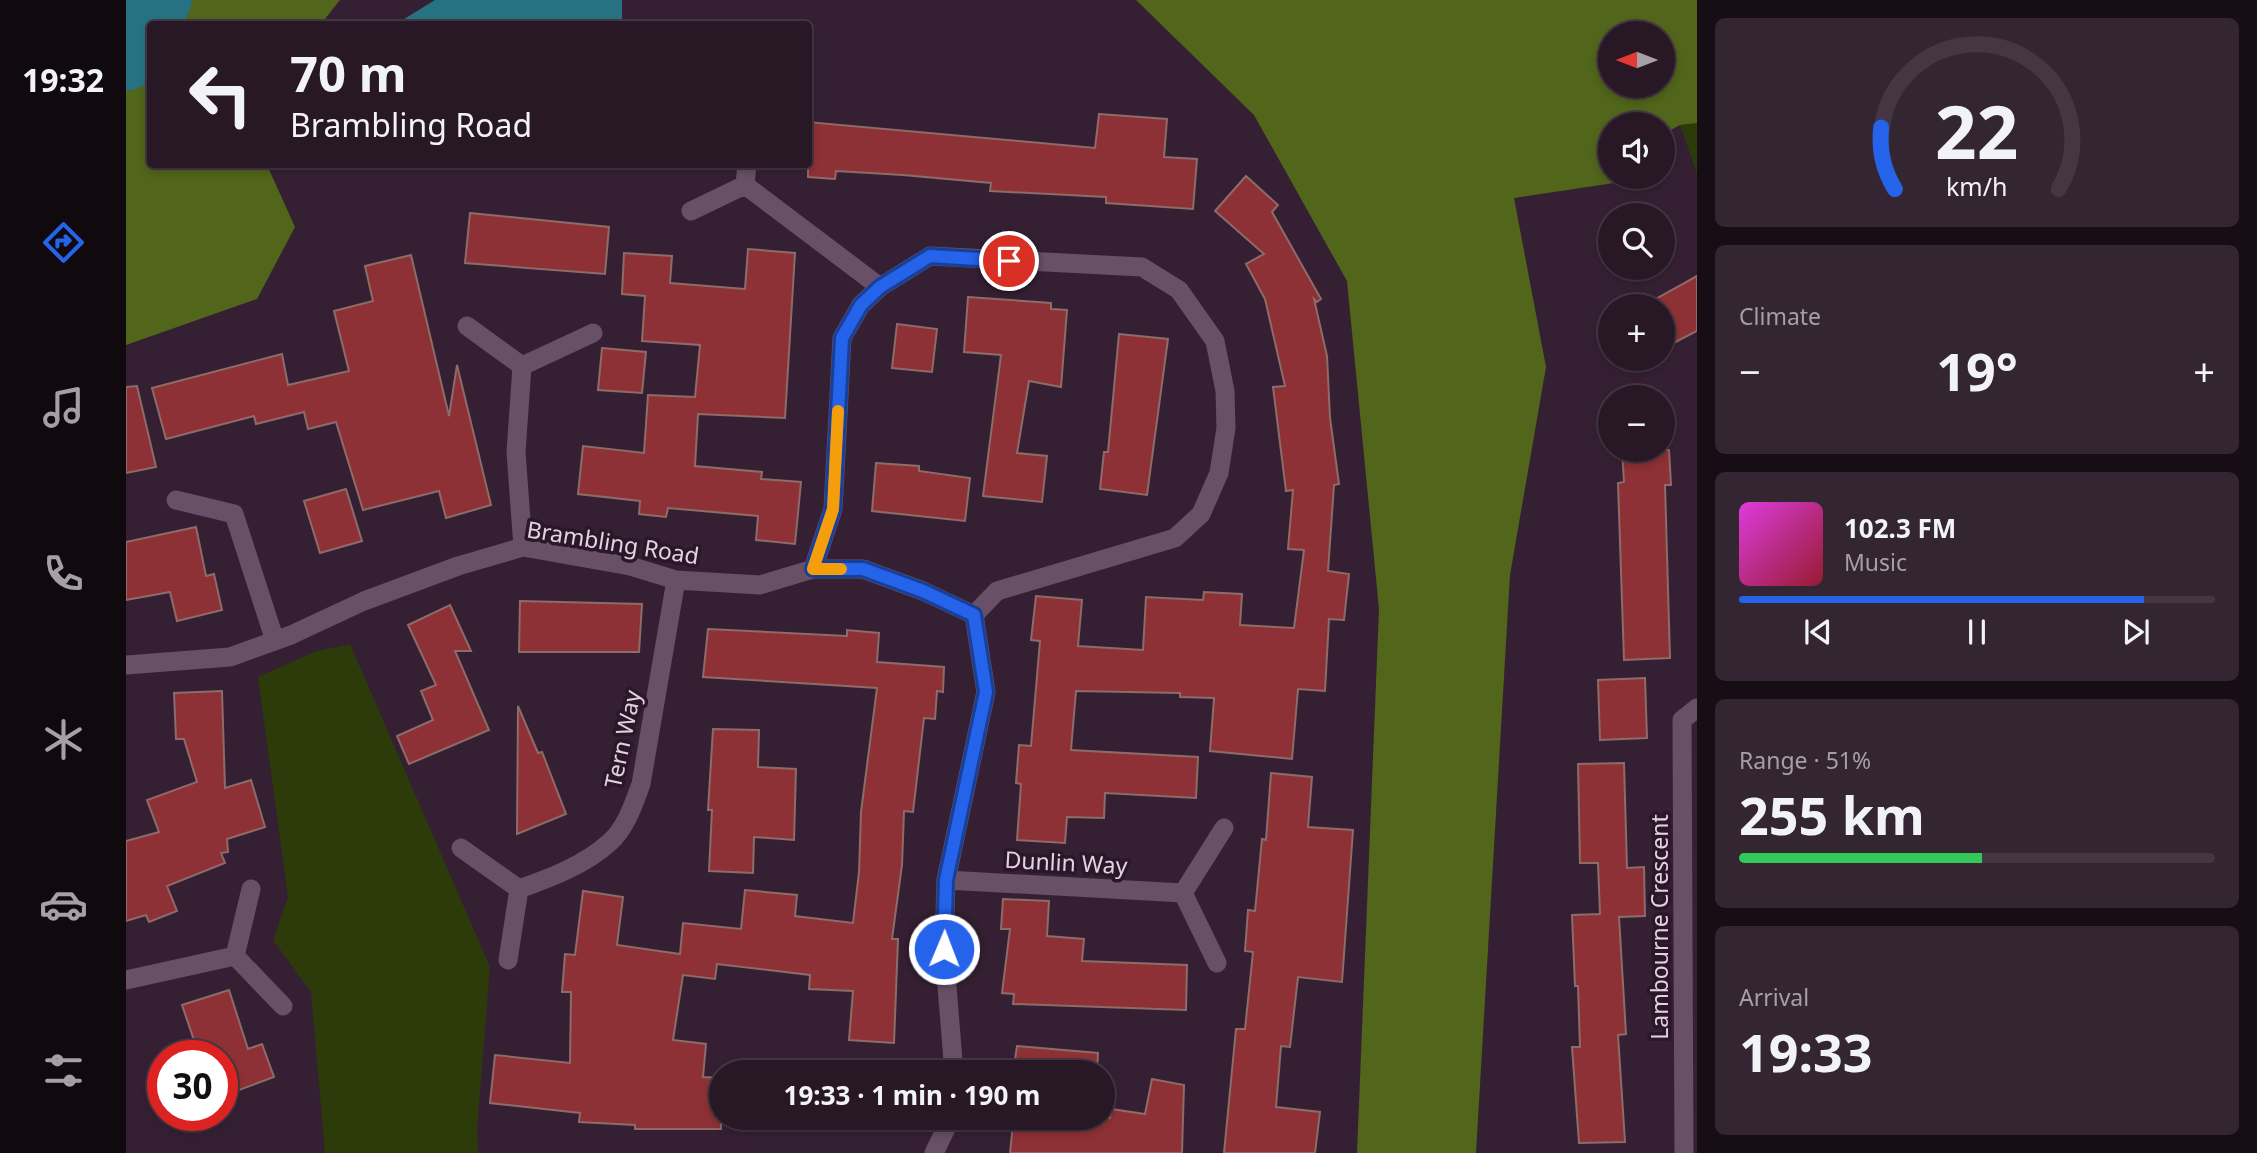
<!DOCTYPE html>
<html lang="en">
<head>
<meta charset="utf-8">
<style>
	:root { --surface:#281826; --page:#342532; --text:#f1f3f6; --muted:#a5a0a7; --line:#443743; --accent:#2563eb }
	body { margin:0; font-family:"Noto Sans",sans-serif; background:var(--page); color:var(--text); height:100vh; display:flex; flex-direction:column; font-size:26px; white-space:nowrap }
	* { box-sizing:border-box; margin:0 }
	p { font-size:23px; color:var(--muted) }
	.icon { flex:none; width:38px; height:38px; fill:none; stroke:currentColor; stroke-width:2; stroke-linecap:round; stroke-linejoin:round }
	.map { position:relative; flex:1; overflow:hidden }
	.sheet { display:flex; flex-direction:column; gap:18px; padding:18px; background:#160d15; width:560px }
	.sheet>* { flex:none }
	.guide { position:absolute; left:21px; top:21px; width:665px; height:147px; border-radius:7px; box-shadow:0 4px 10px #0003,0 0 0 2px var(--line); background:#281826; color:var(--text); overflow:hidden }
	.needle { width:46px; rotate:270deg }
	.controls { position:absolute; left:1472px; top:21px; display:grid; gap:14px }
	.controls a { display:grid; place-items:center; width:77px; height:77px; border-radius:50%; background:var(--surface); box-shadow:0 4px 10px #0003,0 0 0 2px var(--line); font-size:35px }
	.speed { position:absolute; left:21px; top:1040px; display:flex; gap:14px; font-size:35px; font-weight:700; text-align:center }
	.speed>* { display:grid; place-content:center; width:91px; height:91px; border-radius:50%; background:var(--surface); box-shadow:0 4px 10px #0003,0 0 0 2px var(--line); line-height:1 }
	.speed .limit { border:10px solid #d22; background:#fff; color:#111 }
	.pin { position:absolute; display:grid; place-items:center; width:60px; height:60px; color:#fff; margin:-30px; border:4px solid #fff; border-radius:50%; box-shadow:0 2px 7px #0007 }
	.me { position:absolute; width:77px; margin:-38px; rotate:1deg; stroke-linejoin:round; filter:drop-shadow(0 0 5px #0008) }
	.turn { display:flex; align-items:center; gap:24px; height:147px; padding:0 28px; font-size:32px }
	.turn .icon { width:91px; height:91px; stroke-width:2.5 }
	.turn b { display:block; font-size:49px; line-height:60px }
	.big { font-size:52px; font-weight:700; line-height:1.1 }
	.sheet .card { flex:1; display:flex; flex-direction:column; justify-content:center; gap:10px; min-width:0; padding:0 24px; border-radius:10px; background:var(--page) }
	.sheet .dial { align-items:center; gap:0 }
	.dial svg { height:182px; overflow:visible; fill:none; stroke:var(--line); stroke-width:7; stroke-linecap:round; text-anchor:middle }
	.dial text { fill:var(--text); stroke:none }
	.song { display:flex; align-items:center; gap:21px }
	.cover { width:84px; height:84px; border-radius:10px; background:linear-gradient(135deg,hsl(300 70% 55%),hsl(350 70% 35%)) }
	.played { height:7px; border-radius:4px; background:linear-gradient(90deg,var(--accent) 85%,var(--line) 85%) }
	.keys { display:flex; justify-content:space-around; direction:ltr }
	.heat { display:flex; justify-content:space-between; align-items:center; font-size:38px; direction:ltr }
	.charge { height:10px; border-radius:5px; background:linear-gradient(90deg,#34c759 51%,var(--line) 0) }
	.trip { position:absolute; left:583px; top:1060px; width:406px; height:70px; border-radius:35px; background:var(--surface); box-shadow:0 4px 10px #0003,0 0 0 2px var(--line); font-weight:700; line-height:70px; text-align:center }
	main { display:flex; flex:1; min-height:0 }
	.dock { display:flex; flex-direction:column; width:126px; justify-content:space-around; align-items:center; background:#100a0f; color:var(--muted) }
	.dock .icon { width:49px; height:49px }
	.dock .active { color:var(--accent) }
	.dock b { font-size:32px; color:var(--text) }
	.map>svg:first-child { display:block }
	.green { fill:#2d3a09 }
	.forest { fill:#51651b; fill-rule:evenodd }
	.water { fill:#277282 }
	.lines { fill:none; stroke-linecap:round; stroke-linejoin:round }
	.river { stroke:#277282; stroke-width:61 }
	.building { fill:#8e3136; stroke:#8d6b69; stroke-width:2 }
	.minor { stroke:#685166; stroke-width:19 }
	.route-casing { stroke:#184099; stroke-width:18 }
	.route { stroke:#2563eb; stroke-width:12 }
	.slow { stroke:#f59e0b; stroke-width:12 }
	.labels { text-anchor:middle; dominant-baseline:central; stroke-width:7; stroke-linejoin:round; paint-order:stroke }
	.street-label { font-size:23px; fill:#e1d3df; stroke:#2b1729 }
</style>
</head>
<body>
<main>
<nav class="dock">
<b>19:32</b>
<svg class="icon active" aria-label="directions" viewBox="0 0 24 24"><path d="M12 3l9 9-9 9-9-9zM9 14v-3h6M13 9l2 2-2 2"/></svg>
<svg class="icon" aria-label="music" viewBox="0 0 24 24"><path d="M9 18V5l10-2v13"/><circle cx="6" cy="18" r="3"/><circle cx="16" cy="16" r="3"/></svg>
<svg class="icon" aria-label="phone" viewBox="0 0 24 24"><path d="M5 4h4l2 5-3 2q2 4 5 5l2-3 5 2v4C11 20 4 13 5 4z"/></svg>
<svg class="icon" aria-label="climate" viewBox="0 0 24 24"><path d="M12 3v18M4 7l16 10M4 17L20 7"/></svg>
<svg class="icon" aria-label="car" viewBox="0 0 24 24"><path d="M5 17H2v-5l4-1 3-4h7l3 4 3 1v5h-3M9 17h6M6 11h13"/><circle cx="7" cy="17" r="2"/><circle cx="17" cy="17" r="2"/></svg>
<svg class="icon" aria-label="filters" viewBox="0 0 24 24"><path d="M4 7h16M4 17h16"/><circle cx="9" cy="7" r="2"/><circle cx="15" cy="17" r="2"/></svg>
</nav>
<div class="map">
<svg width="1571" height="1153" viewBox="0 0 1571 1153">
	<rect width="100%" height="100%" fill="#352033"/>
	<path class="green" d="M1571 123V174L1554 125Z
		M224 644 364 967 351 1129 352 1153H199L185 992 147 940 162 897 132 677 188 652Z"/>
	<path class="forest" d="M0 0H214L195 24H24V164L141 165 169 227 131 299 0 345Z
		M1010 0H1571V123L1554 125 1539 133 1537 176 1536 124H1484V177H1528L1388 198 1420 367 1384 575 1350 1153H1231L1253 609 1221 281 1128 115ZM1484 33H1536V86H1484Z"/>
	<path class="water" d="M309 0H496V24H270Z"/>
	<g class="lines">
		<path class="river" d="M0 60 35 0"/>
	</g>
	<path class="building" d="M973 114 1041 119 1038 157 1071 159 1067 209 980 203V197L864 191 865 183 777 175 710 171 709 179 682 177V122L969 148Z
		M1120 176 1152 205 1146 212 1195 299 1191 302 1188 299 1201 356 1204 418 1213 484 1208 485 1202 571 1223 574 1218 620 1203 619 1199 691 1172 689 1166 759 1084 751 1088 698 1054 697V693L950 691 945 750 1072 757 1070 798 979 793 978 818 941 817 939 843 891 840 895 784 890 783 893 745 905 746 914 641 905 640 910 596 956 600 952 646 1017 650 1020 597 1077 600 1078 592 1116 594 1114 625 1168 628 1178 550 1162 549 1167 490 1160 491 1147 387 1159 386 1139 299 1120 264 1138 254 1089 211Z
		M344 213 483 227 479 274 339 263Z
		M622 249 669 253 659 418 572 414 569 466 636 472 635 479 675 482 669 544 630 540 632 516 542 508 540 517 513 514 514 501 452 494 457 446 518 453 522 395 569 397 574 345 516 341 519 296 496 294 498 253 546 256 544 283 619 289Z
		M285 255 323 416 331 365 365 505 320 518 313 491 237 510 210 422 182 429 178 412 130 424 128 416 40 439 26 388 156 354 162 385 223 371 208 311 247 301 239 266Z
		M1571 276V331L1536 349V306H1529L1526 301Z
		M842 297 925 303V309L941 310 935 387 903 381 891 453 921 456 916 502 857 496 875 355 838 352Z
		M771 324 811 329 806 372 766 368Z
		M993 334 1042 339 1021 495 974 489 978 452H982Z
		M476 348 520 352 516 393 472 390Z
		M11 386 30 467 0 473V387Z
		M1496 450H1543L1545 485H1539L1544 658 1498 660 1492 483 1498 482Z
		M750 463 793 466V471L844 478 839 521 746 511Z
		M220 489 236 541 194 553 178 501Z
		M70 527 80 576 88 574 96 610 51 621 44 592 0 600V542Z
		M394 601 516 604 513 652H393Z
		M324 605 345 651H329L363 730 283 764 271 736 307 720 295 691 310 685 282 625Z
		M582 629 721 636V630L753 633 751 662 818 667 817 692 811 691 809 719 798 718 787 812 778 811 776 865 766 939H772L768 1043 723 1040 727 991 683 989 684 975 591 964 589 979 557 975 547 1040 580 1044 577 1077 595 1078V1129H509V1125L453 1122 454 1113 364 1103 369 1055 444 1063 445 992H436L439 954 449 955 457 891 497 897 491 945 554 954 557 923 615 929 619 890 671 895 669 916 727 923 733 872 735 812 751 688 577 677Z
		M1519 678 1521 738 1474 740 1472 680Z
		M96 691 99 788 125 780 139 827 101 839 102 852 95 853 99 863 41 886 51 911 23 922 20 915 0 921V841L33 832 21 800 71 782 58 739H50L48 693Z
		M392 706 412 753 416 752 440 814 391 834Z
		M587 729 633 730 632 767 670 769 668 840 628 837 627 873 583 871 586 810H582Z
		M1498 763 1501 868 1518 867 1519 916 1493 917 1500 1034 1492 1035 1499 1142 1453 1143 1446 1047H1454L1452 986H1449L1446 915 1474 914 1472 863H1454L1452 764Z
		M1145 773 1186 777 1182 827 1227 830 1216 982 1172 977 1164 1047 1155 1046 1150 1107 1194 1112 1189 1153H1098L1110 1029H1119L1127 952 1119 951 1122 910 1129 911 1136 839 1140 840Z
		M877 899 923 901 921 936 958 939 956 961 1061 965 1060 1010 887 1004 888 994 876 993 884 929H875Z
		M103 990 122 1049 136 1044 148 1077 105 1093 96 1070V1055H73L56 1005Z
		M891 1046 972 1053 971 1073H887Z
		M1026 1079 1058 1085 1056 1153H884L887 1124 936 1130V1118H984L985 1109 1019 1114Z"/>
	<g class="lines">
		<path class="minor" d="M619 185 754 287
			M565 211 619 185 621 164
			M341 326 396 366 390 452 397 547
			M396 366 467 333
			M50 500 108 514 149 641
			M687 569 707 509 716 338 735 305 754 287 804 256 1016 267 1053 290 1089 341 1099 391 1100 428 1093 473 1075 514 1049 538 871 591 848 615
			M0 665 104 657 165 635 238 601 332 566 397 547 504 566 550 580 634 585 687 569H737L797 591 848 615 860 692 820 880 818 949 828 1073
			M335 848 393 889 382 960
			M820 880 1057 893
			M393 889C424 878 459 865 484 842 500 828 508 803 515 784L550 580
			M109 956 125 889
			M1091 963 1057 893 1098 828
			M0 980 109 956 157 1006
			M808 1153 825 1118
			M1558 1153 1556 720 1571 708"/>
	</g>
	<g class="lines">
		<defs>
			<path id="route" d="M818 949 820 880 860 692 848 615 797 591 737 569H687L707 509 716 338 735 305 754 287 804 256 883 261"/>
		</defs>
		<use href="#route" class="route-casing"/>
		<use href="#route" class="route"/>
		<path class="slow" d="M712 411 707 509 687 569H715"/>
	</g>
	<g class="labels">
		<g class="street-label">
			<text transform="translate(487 542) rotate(9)">Brambling Road</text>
			<text transform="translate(496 739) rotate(-78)">Tern Way</text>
			<text transform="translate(940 862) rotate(3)">Dunlin Way</text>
			<text transform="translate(1533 927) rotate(-90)">Lambourne Crescent</text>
		</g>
	</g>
</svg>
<div class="controls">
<a><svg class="needle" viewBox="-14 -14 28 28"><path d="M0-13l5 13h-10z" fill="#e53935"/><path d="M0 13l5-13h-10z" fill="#a5a0a7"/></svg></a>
<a><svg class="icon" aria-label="sound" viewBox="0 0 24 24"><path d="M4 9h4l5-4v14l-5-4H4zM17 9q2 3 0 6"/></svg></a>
<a><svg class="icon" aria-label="search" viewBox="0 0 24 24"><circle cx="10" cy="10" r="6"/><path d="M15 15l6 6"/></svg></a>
<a>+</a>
<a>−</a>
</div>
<div class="speed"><div class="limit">30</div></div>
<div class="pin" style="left:883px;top:261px;background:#d93025"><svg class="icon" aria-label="arrive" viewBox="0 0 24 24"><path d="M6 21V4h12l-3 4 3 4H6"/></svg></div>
<svg class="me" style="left:818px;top:949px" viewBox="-20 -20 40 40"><circle r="17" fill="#2563eb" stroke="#fff" stroke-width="3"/><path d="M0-11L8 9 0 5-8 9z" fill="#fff"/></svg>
<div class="trip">19:33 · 1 min · 190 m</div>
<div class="guide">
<div class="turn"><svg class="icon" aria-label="left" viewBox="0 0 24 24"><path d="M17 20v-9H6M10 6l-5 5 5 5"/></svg><div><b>70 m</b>Brambling Road</div></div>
</div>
</div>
<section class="sheet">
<div class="card dial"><svg viewBox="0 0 100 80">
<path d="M14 69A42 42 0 1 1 86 69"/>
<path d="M14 69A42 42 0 0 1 8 42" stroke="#2563eb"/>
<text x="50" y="56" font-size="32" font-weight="700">22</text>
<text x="50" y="72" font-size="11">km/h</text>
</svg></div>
<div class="card"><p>Climate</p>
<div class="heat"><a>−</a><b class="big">19°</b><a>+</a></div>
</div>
<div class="card">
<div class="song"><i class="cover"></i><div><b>102.3 FM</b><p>Music</p></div></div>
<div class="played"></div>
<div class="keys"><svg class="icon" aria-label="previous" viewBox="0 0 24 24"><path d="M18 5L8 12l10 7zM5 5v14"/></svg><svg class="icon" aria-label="pause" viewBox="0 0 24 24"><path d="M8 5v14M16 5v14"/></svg><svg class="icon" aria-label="next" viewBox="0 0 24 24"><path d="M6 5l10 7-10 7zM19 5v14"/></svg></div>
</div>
<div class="card"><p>Range · 51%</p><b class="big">255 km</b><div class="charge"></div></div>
<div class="card"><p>Arrival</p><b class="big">19:33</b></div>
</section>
</main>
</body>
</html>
